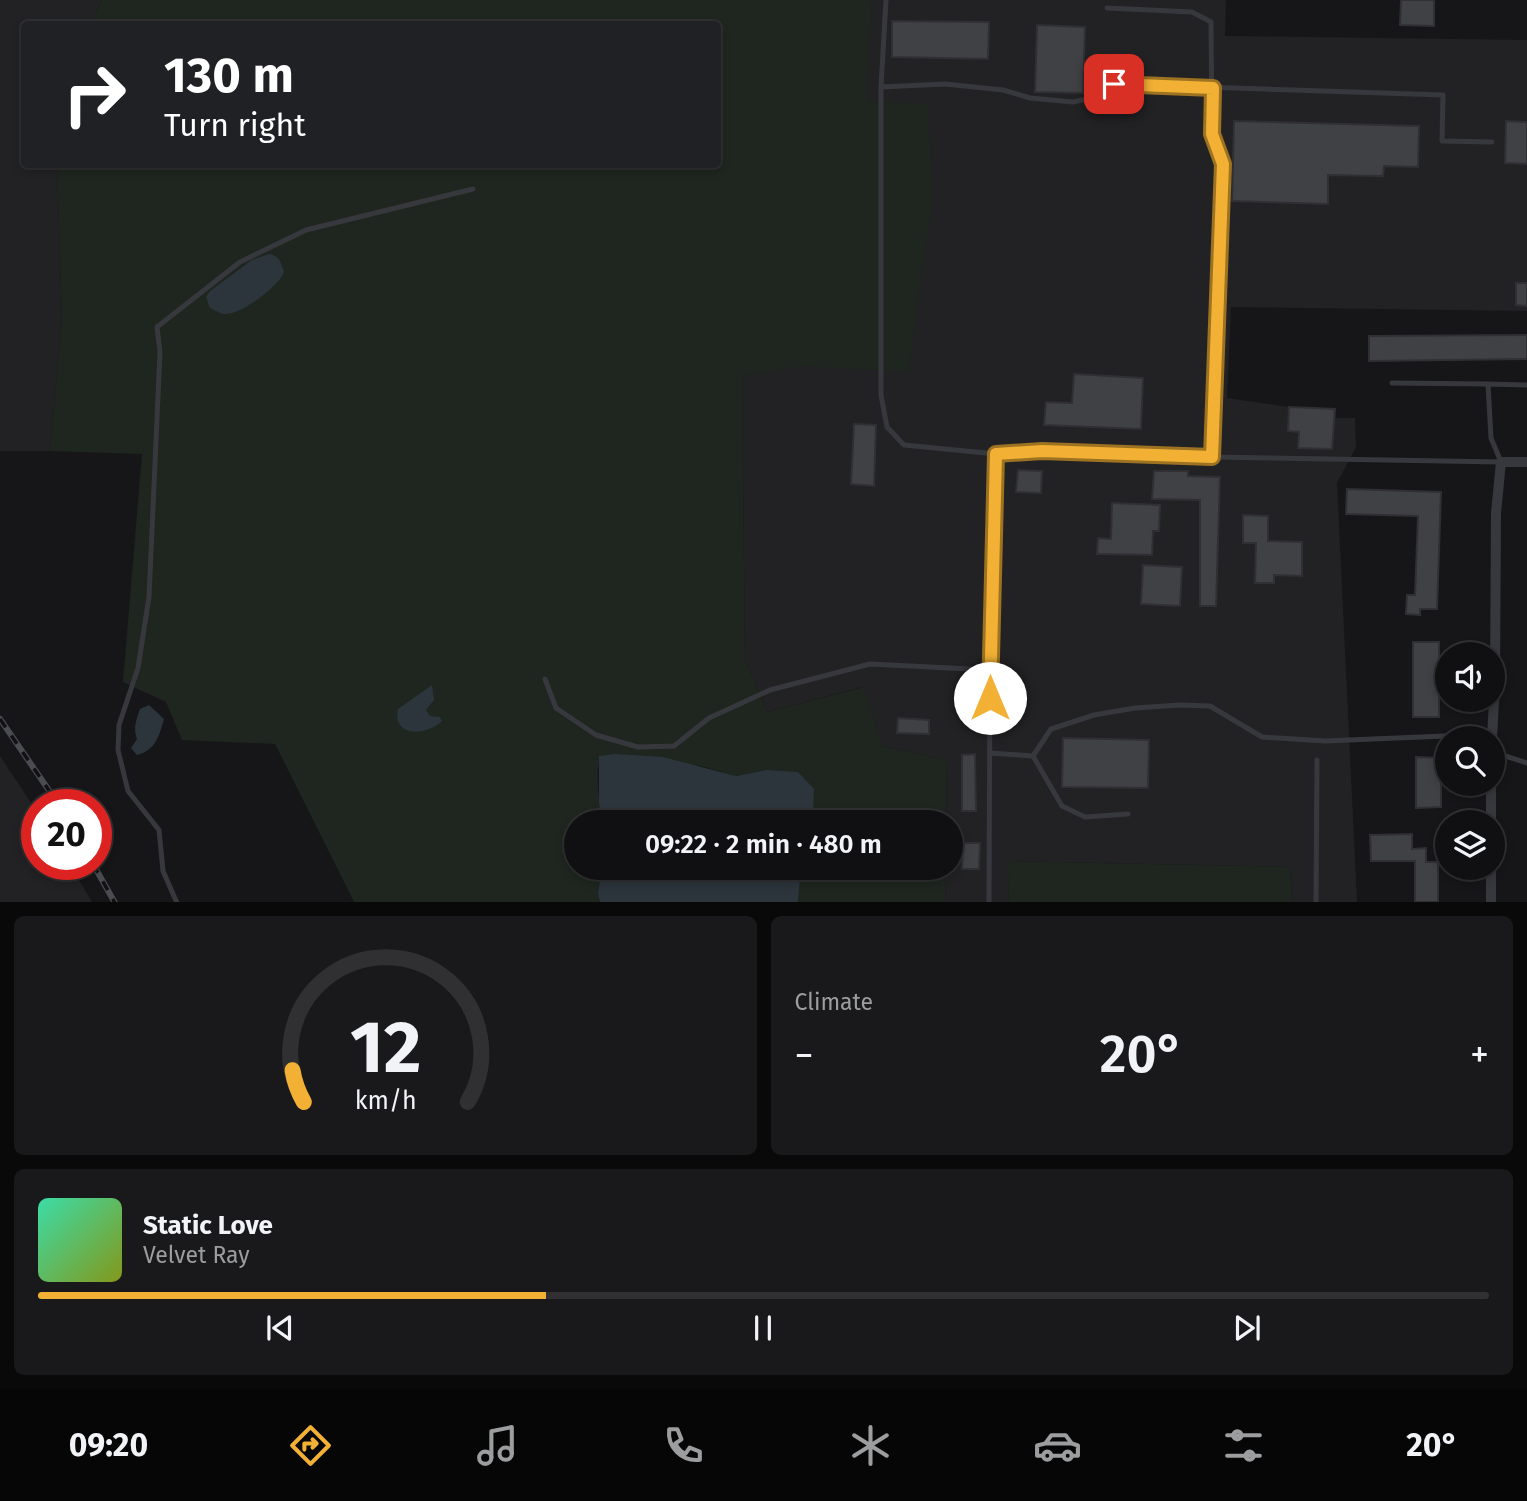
<!DOCTYPE html>
<html lang="en">
<head>
<meta charset="utf-8">
<style>
	:root { --surface:#101012; --page:#19191b; --text:#f1f3f6; --muted:#9c9d9f; --line:#303032; --accent:#f2b134 }
	body { margin:0; font-family:"Fira Sans",sans-serif; background:var(--page); color:var(--text); height:100vh; display:flex; flex-direction:column; font-size:26px; white-space:nowrap }
	* { box-sizing:border-box; margin:0 }
	p { font-size:23px; color:var(--muted) }
	.icon { flex:none; width:38px; height:38px; fill:none; stroke:currentColor; stroke-width:2; stroke-linecap:round; stroke-linejoin:round }
	.map { position:relative; height:902px; overflow:hidden }
	.side { display:flex; flex-direction:column; gap:14px; padding:14px; background:#09090a; flex:1 }
	.side>* { flex:none }
	.hud { position:absolute; left:21px; top:21px; width:700px; height:147px; border-radius:7px; box-shadow:0 4px 10px #0003,0 0 0 2px var(--line); background:#202124; color:#fff; overflow:hidden }
	.controls { position:absolute; left:1435px; top:642px; display:grid; gap:14px }
	.controls a { display:grid; place-items:center; width:70px; height:70px; border-radius:50%; background:var(--surface); box-shadow:0 4px 10px #0003,0 0 0 2px var(--line); font-size:35px }
	.speed { position:absolute; left:21px; top:789px; display:flex; gap:14px; font-size:35px; font-weight:700; text-align:center }
	.speed>* { display:grid; place-content:center; width:91px; height:91px; border-radius:50%; background:var(--surface); box-shadow:0 4px 10px #0003,0 0 0 2px var(--line); line-height:1 }
	.speed .limit { border:10px solid #d22; background:#fff; color:#111 }
	.pin { position:absolute; display:grid; place-items:center; width:60px; height:60px; color:#fff; margin:-30px; border-radius:14px; box-shadow:0 4px 10px #0006 }
	.me { position:absolute; width:77px; margin:-38px; rotate:0deg; stroke-linejoin:round; filter:drop-shadow(0 0 5px #0008) }
	.turn { display:flex; align-items:center; gap:24px; height:147px; padding:0 28px; font-size:32px }
	.turn .icon { width:91px; height:91px; stroke-width:2.5 }
	.turn b { display:block; font-size:49px; line-height:60px }
	.big { font-size:52px; font-weight:600; line-height:1.1 }
	.side .widget { flex:1; display:flex; flex-direction:column; justify-content:center; gap:10px; min-width:0; padding:0 24px; border-radius:10px; background:var(--page) }
	.side .dial { align-items:center; gap:0 }
	.dial svg { height:182px; overflow:visible; fill:none; stroke:var(--line); stroke-width:7; stroke-linecap:round; text-anchor:middle }
	.dial text { fill:var(--text); stroke:none }
	.song { display:flex; align-items:center; gap:21px }
	.cover { width:84px; height:84px; border-radius:10px; background:linear-gradient(135deg,hsl(160 70% 55%),hsl(70 70% 35%)) }
	.played { height:7px; border-radius:4px; background:linear-gradient(90deg,var(--accent) 35%,var(--line) 35%) }
	.keys { display:flex; justify-content:space-around; direction:ltr }
	.heat { display:flex; justify-content:space-between; align-items:center; font-size:38px; direction:ltr }
	.side .tiles { flex:1; display:grid; gap:14px; grid-template-columns:1fr 1fr }
	.widget:last-child { grid-column:span 2 }
	.trip { position:absolute; left:564px; top:810px; width:399px; height:70px; border-radius:35px; background:var(--surface); box-shadow:0 4px 10px #0003,0 0 0 2px var(--line); font-weight:600; line-height:70px; text-align:center }
	.tab-bar { display:flex; height:112px; justify-content:space-around; align-items:center; background:#060607; color:var(--muted) }
	.tab-bar .icon { width:49px; height:49px }
	.tab-bar .selected { color:var(--accent) }
	.tab-bar b { font-size:32px; color:var(--text) }
	.map>svg:first-child { display:block }
	.built { fill:#222225 }
	.green { fill:#1e261f }
	.water { fill:#2c353c }
	.building { fill:#404145; stroke:#303034; stroke-width:2 }
	.lines { fill:none; stroke-linecap:round; stroke-linejoin:round }
	.lane { stroke:#37383d; stroke-width:5 }
	.street { stroke:#37383d; stroke-width:10 }
	.rail-casing { stroke:#4a4c52; stroke-width:6 }
	.rail { stroke:#111113; stroke-width:3.5; stroke-dasharray:10; stroke-linecap:butt }
	.route-casing { stroke:#9d7322; stroke-width:18 }
	.route { stroke:#f2b134; stroke-width:12 }
</style>
</head>
<body>
<div class="map">
<svg width="1527" height="903" viewBox="0 0 1527 903">
	<rect width="100%" height="100%" fill="#161618"/>
	<path class="built" d="M0 0H102L91 24H24V164L57 165 62 319 50 451H0Z
		M496 0H1226L1225 36 1527 40V311L1231 307 1227 398 1289 407 1335 409V418H1355L1356 447 1337 483 1357 902H1292L1290 867 1010 861 1008 902H945L946 868H950V822H946L947 760 882 746 863 687 767 712 745 659 741 289 718 164V24Z
		M0 756 37 812V864L70 865 92 902H0Z"/>
	<path class="green" d="M102 0H871L867 101 928 104 933 202 921 276 909 372 803 366 742 376 745 659 767 712 864 687 882 746 947 760 946 822H813L814 789 766 770 736 776 701 766 600 756C595 777 599 801 602 822H576V868H602L598 893 600 902H354L275 744 182 740 166 702 123 682 142 454 50 451 62 319 57 165 718 164V24H91Z
		M1009 861 1290 867 1292 902H1008Z
		M801 868H946L945 902 798 903Z"/>
	<path class="water" d="M269 254C280 256 281 263 284 272 279 286 241 315 225 314 220 314 215 310 210 308L206 297 210 291 252 260Z
		M432 685 434 700 426 710 430 716 440 717 442 721C427 736 392 738 398 709Z
		M149 705 164 719C159 736 156 750 137 755L131 748 137 739C133 728 136 721 140 709Z
		M615 754 663 757 736 776 766 770 798 772 814 789 813 822H602L599 803V756Z
		M602 868H801L798 902H600L598 893Z"/>
	<path class="building" d="M1401 0H1434V26L1400 25Z
		M892 21 989 22 988 59 892 57Z
		M1037 25 1085 27 1083 93 1035 92Z
		M1234 121 1419 126 1418 167 1384 166 1383 176 1328 175V204L1232 201Z
		M1506 121 1527 122V164L1505 163Z
		M1516 283H1527V306L1516 305Z
		M1527 335V359L1369 361V336Z
		M1074 374 1143 378 1141 429 1044 425 1046 402 1072 403Z
		M1289 407 1335 409 1332 449 1298 448 1299 432 1288 431Z
		M854 424 876 425 874 486 851 484Z
		M1018 470 1042 471 1041 493 1016 492Z
		M1154 471H1188V476L1220 477 1216 606H1200V500L1152 499Z
		M1347 489 1441 492 1437 609H1420V615L1406 614 1407 595H1415L1418 516 1346 514Z
		M1112 503 1160 505 1159 531H1153L1152 555 1097 554 1098 538 1111 539Z
		M1243 515 1268 516V541L1302 542V576L1274 575V583H1255L1256 543H1243Z
		M1143 565 1182 567 1180 606 1141 604Z
		M1413 642H1439V717H1413Z
		M898 718 929 720V734L897 733Z
		M1063 738 1149 740 1148 788 1062 787Z
		M975 754 976 811H962V755Z
		M1416 757 1441 758V807L1416 808Z
		M1412 834V849L1426 848V862H1438V902H1415V861H1371L1370 835Z
		M963 843H980L979 869H962Z"/>
	<g class="lines">
		<path class="lane" d="M886 0 881 87V395L887 427 904 445 996 454 1042 451 1212 457 1501 462 1491 438 1488 384 1392 383
			M1107 8 1192 12 1211 22 1212 134 1223 164 1212 457
			M881 87 945 84 1003 90 1030 98 1073 102 1097 97 1114 84 1443 95 1442 141 1492 142
			M1488 384 1527 385
			M545 679 556 708 596 735 638 747 674 746 709 718 770 690 870 664 990 670
			M1493 752 1527 763
			M990 753 1033 756 1051 729 1094 715 1135 708 1180 705 1210 706 1262 737 1325 741 1492 734
			M1033 756 1062 806 1085 817 1128 814
			M177 903 163 871 159 830 128 791 118 750 119 725 138 668 149 597 160 352 157 327 240 262 306 230 473 189
			M989 903 990 670 996 454
			M1316 903 1317 760"/>
		<path class="street" d="M1492 738 1495 683 1496 513 1501 462H1527
			M1491 822V784
			M1491 903V868"/>
		<defs>
			<path id="rail" d="M0 719 59 805
				M93 864 115 903"/>
		</defs>
		<use href="#rail" class="rail-casing"/>
		<use href="#rail" class="rail"/>
	</g>
	<g class="lines">
		<defs>
			<path id="route" d="M990 698 996 454 1042 451 1212 457 1223 164 1212 134 1213 88 1114 84"/>
		</defs>
		<use href="#route" class="route-casing"/>
		<use href="#route" class="route"/>
	</g>
</svg>
<div class="controls">
<a><svg class="icon" aria-label="sound" viewBox="0 0 24 24"><path d="M4 9h4l5-4v14l-5-4H4zM17 9q2 3 0 6"/></svg></a>
<a><svg class="icon" aria-label="search" viewBox="0 0 24 24"><circle cx="10" cy="10" r="6"/><path d="M15 15l6 6"/></svg></a>
<a><svg class="icon" aria-label="layers" viewBox="0 0 24 24"><path d="M12 4l9 5-9 5-9-5zM3 14l9 5 9-5"/></svg></a>
</div>
<div class="speed"><div class="limit">20</div></div>
<div class="pin" style="left:1114px;top:84px;background:#d93025"><svg class="icon" aria-label="arrive" viewBox="0 0 24 24"><path d="M6 21V4h12l-3 4 3 4H6"/></svg></div>
<svg class="me" style="left:990px;top:698px" viewBox="-20 -20 40 40"><circle r="19" fill="#fff"/><path d="M0-13L10 11 0 6-10 11z" fill="#f2b134"/></svg>
<div class="trip">09:22 · 2 min · 480 m</div>
<div class="hud">
<div class="turn"><svg class="icon" aria-label="right" viewBox="0 0 24 24"><path d="M7 20v-9h11M14 6l5 5-5 5"/></svg><div><b>130 m</b>Turn right</div></div>
</div>
</div>
<section class="side">
<div class="tiles">
<div class="widget dial"><svg viewBox="0 0 100 80">
<path d="M14 69A42 42 0 1 1 86 69"/>
<path d="M14 69A42 42 0 0 1 9 55" stroke="#f2b134"/>
<text x="50" y="56" font-size="32" font-weight="700">12</text>
<text x="50" y="72" font-size="11">km/h</text>
</svg></div>
<div class="widget"><p>Climate</p>
<div class="heat"><a>−</a><b class="big">20°</b><a>+</a></div>
</div>
<div class="widget">
<div class="song"><i class="cover"></i><div><b>Static Love</b><p>Velvet Ray</p></div></div>
<div class="played"></div>
<div class="keys"><svg class="icon" aria-label="previous" viewBox="0 0 24 24"><path d="M18 5L8 12l10 7zM5 5v14"/></svg><svg class="icon" aria-label="pause" viewBox="0 0 24 24"><path d="M8 5v14M16 5v14"/></svg><svg class="icon" aria-label="next" viewBox="0 0 24 24"><path d="M6 5l10 7-10 7zM19 5v14"/></svg></div>
</div>
</div>
</section>
<nav class="tab-bar">
<b>09:20</b>
<svg class="icon selected" aria-label="directions" viewBox="0 0 24 24"><path d="M12 3l9 9-9 9-9-9zM9 14v-3h6M13 9l2 2-2 2"/></svg>
<svg class="icon" aria-label="music" viewBox="0 0 24 24"><path d="M9 18V5l10-2v13"/><circle cx="6" cy="18" r="3"/><circle cx="16" cy="16" r="3"/></svg>
<svg class="icon" aria-label="phone" viewBox="0 0 24 24"><path d="M5 4h4l2 5-3 2q2 4 5 5l2-3 5 2v4C11 20 4 13 5 4z"/></svg>
<svg class="icon" aria-label="climate" viewBox="0 0 24 24"><path d="M12 3v18M4 7l16 10M4 17L20 7"/></svg>
<svg class="icon" aria-label="car" viewBox="0 0 24 24"><path d="M5 17H2v-5l4-1 3-4h7l3 4 3 1v5h-3M9 17h6M6 11h13"/><circle cx="7" cy="17" r="2"/><circle cx="17" cy="17" r="2"/></svg>
<svg class="icon" aria-label="filters" viewBox="0 0 24 24"><path d="M4 7h16M4 17h16"/><circle cx="9" cy="7" r="2"/><circle cx="15" cy="17" r="2"/></svg>
<b>20°</b>
</nav>
</body>
</html>
